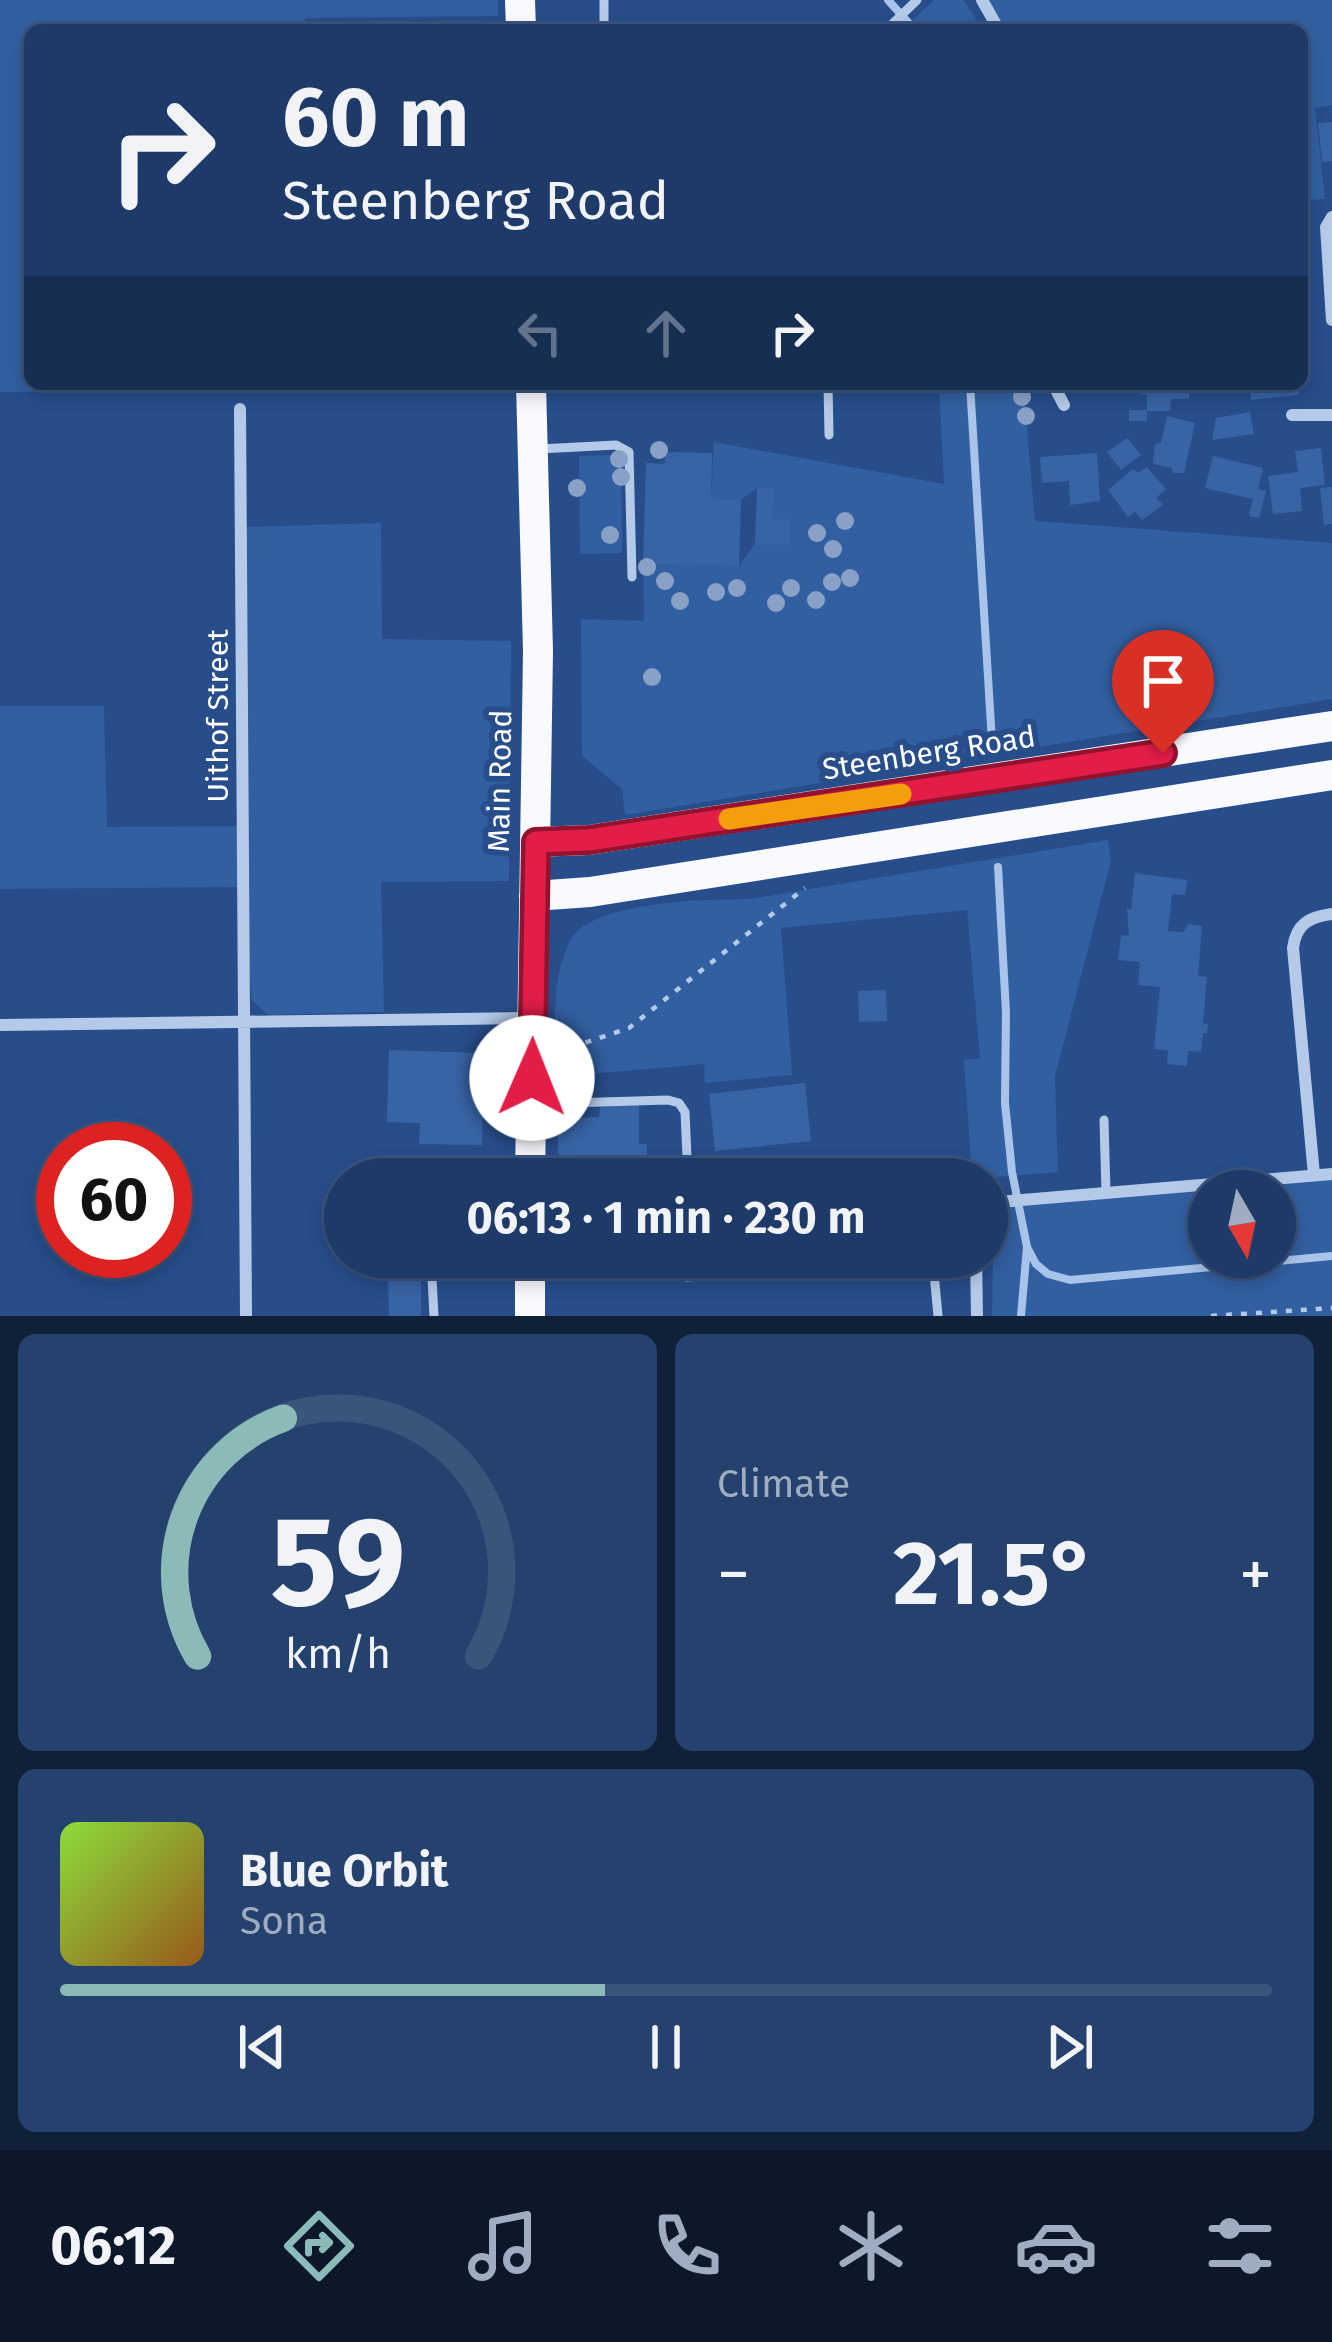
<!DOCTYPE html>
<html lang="en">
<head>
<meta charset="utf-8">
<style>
	:root { --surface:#1d3a68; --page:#25416e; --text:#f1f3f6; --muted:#a0adc0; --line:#3b547c; --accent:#8bbbb9 }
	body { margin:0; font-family:"Fira Sans",sans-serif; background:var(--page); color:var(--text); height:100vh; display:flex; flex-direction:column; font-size:45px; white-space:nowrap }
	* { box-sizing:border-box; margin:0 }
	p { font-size:39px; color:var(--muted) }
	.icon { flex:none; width:66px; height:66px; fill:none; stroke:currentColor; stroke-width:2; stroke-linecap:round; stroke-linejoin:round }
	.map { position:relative; height:1316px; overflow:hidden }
	.details { display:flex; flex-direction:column; gap:18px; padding:18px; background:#102039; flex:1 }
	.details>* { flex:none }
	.banner { position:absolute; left:24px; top:24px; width:1284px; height:366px; border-radius:18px; box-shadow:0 6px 18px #0003,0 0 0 3px var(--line); background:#1d3a68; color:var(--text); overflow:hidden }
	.needle { width:78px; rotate:171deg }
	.fabs { position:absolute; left:1188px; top:1170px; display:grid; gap:24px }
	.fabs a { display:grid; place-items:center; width:108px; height:108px; border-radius:50%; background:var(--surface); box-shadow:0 6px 18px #0003,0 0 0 3px var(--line); font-size:60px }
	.speed { position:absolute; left:36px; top:1122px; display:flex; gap:24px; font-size:60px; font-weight:700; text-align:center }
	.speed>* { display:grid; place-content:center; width:156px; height:156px; border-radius:50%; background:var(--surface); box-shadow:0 6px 18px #0003,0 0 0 3px var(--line); line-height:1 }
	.speed .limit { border:18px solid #d22; background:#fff; color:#111 }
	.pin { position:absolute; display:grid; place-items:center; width:102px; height:102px; color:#fff; margin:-123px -51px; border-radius:50% 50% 50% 0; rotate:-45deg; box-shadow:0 0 12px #0007 }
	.pin .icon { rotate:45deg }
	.me { position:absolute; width:132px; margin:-66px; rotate:1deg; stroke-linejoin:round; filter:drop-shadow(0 0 9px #0008) }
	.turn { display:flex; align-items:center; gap:42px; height:252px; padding:0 60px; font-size:54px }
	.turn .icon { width:156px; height:156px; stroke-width:2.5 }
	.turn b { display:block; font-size:84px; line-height:102px }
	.lanes { display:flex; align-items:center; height:114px; padding:0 60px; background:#0003; justify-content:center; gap:60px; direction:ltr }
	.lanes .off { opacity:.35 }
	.big { font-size:90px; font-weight:700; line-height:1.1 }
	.details .tile { flex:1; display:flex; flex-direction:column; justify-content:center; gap:18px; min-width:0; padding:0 42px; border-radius:18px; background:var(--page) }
	.details .dial { align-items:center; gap:0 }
	.dial svg { height:312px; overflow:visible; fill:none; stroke:var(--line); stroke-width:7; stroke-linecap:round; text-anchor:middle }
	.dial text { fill:var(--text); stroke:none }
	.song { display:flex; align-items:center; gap:36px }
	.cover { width:144px; height:144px; border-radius:18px; background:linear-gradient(135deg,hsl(90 70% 55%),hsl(30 70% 35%)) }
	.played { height:12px; border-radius:6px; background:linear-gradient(90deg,var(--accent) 45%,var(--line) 45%) }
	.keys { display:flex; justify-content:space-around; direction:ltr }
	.heat { display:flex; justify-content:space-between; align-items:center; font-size:66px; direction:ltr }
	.details .tiles { flex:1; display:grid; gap:18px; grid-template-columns:1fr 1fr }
	.tile:last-child { grid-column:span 2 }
	.trip { position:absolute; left:324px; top:1158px; width:684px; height:120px; border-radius:60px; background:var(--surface); box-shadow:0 6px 18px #0003,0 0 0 3px var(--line); font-weight:700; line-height:120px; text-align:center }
	.tabs { display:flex; height:192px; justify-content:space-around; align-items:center; background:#0c172a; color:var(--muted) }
	.tabs .icon { width:84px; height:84px }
	.tabs .on { color:var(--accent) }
	.tabs b { font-size:54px; color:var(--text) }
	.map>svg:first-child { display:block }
	.green { fill:#325fa1; fill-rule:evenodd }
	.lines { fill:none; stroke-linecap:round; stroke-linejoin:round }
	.stream { stroke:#a9c4ea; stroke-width:8 }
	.building { fill:#3864a6 }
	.path { stroke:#b5cae9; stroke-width:4.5; stroke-dasharray:6 9; stroke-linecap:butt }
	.lane { stroke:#b5cae9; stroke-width:9 }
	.street { stroke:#b5cae9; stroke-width:12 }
	.primary { stroke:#f8fafe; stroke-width:30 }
	.tree { fill:#89a1c6 }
	.route-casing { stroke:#92132f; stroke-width:30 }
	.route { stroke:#e11d48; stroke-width:21 }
	.slow { stroke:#f59e0b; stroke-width:21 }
	.labels { text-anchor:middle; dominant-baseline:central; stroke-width:12; stroke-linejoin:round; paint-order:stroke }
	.street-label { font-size:30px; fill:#fff; stroke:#274d8a }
</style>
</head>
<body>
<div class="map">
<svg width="1332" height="1316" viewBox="0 0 1332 1316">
	<rect width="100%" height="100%" fill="#274d8a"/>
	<path class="green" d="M0 0H498V16L306 18 296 30H30V384H390L393 388 0 392Z
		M934 0H964L983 30H902Z
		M982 0H1332V105L1315 108 1325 199 1307 200 1302 169V30H999Z
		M939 384H1023L1035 521 1332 543V699L625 815 622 789 582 756 581 619 644 621 643 564 739 566 755 544H789L772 519 773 488H757L741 500 711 499 714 442 944 484Z
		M621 455 622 553 580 554 579 456Z
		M381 523 382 639 511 641 509 881 381 882 384 1012 268 1015 252 1000 242 887 0 889V706H104L107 827 242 826 241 527Z
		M1108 840 1111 861 1055 1076 1058 1172 972 1179 964 1060 980 1058 967 910 781 928 792 1075 705 1083 704 1064 555 1077C556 1033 549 977 572 938 594 901 710 899 750 899Z
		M1332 1173V1316H992L994 1202ZM1209 1191H1275V1257H1209Z"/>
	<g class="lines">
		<path class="stream" d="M888 0 915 30
			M970 384 992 742
			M998 867 1006 1012 1005 1103 1012 1172 1027 1247 1036 1264 1048 1274 1070 1280 1332 1256
			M1021 1316 1027 1247"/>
	</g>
	<path class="building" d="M1332 122V161L1322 162 1318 123Z
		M1140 384H1190L1189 399H1171L1170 411H1147V421H1129V410H1147V395L1140 394Z
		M1250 384H1298L1299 395 1251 400Z
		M1250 412 1254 434 1212 440 1216 418Z
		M1167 416 1195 423 1184 473H1173L1172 468 1153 464 1155 444 1161 443Z
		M1127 438 1141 455 1121 470 1107 452Z
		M1321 448 1325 485 1300 488 1302 511 1273 514 1268 476 1298 472 1295 451Z
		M665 452 712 453 711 499 741 500 739 566 643 564 646 463 665 464Z
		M1097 453 1100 501 1070 505 1069 481 1042 483 1040 457Z
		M1213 456 1263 468 1258 489 1266 491 1259 518 1249 516 1253 499 1205 488Z
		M1147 467 1166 489 1156 498 1163 505 1142 520 1135 512 1128 517 1108 490 1133 469 1138 473Z
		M1332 487V524L1324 525 1320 488Z
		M757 488H774L772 519 790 520 789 545 755 544Z
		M1135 873 1187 880 1185 895 1172 894 1168 931 1183 932 1188 924 1202 926 1198 976 1207 977 1203 1023 1208 1024 1207 1033H1203L1201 1052 1188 1051 1187 1066 1167 1064 1168 1050 1154 1049 1160 987 1138 985 1140 962 1118 960 1121 935 1129 936 1127 909H1131Z
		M886 990 887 1021 859 1022 858 991Z
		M389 1050 484 1053 482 1145 419 1144 420 1123 387 1122Z
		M805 1083 811 1141 715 1151 709 1094Z
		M639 1105V1144H647V1177L603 1179 592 1169 559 1170 557 1119 599 1117 600 1107Z
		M421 1279V1316H389L388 1280Z"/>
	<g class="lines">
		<path class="path" d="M557 1052 629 1028 805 888
			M1211 1316 1332 1308"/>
		<path class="lane" d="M604 0V30
			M886 30 917 0
			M828 384 829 435
			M539 449 616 445 629 452 632 577
			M537 1102 570 1103V1119
			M570 1103 668 1100 679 1103 685 1112 688 1179
			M1104 1120 1106 1193
			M579 1179 580 1170
			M431 1259 434 1316
			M686 1277 918 1263 934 1273 938 1316"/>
		<path class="street" d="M982 0 999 30
			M1332 217 1326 227 1332 320
			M1053 384 1064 405
			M240 409 246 1316
			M1292 415H1332
			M0 1025 531 1018
			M1314 1175 1293 948C1296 924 1309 917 1332 914
			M987 1203 1332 1174
			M976 1257 977 1316"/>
		<path class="primary" d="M520 0 521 30
			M536 842 589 840 1332 726
			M534 896 590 892 1332 775
			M530 1179 538 651 531 384
			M530 1257V1316"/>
	</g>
	<g class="tree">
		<circle cx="1022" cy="397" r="9"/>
		<circle cx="1026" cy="416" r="9"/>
		<circle cx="659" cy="450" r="9"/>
		<circle cx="619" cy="459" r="9"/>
		<circle cx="621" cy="477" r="9"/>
		<circle cx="577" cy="488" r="9"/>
		<circle cx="845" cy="521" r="9"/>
		<circle cx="817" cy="533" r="9"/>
		<circle cx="610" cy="535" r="9"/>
		<circle cx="833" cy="549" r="9"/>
		<circle cx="647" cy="567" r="9"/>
		<circle cx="850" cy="578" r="9"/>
		<circle cx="665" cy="581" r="9"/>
		<circle cx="832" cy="582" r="9"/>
		<circle cx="737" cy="588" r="9"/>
		<circle cx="791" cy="588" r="9"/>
		<circle cx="716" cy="592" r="9"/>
		<circle cx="816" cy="600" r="9"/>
		<circle cx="680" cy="601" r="9"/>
		<circle cx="776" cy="603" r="9"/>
		<circle cx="652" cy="677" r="9"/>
	</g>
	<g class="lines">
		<defs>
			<path id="route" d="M532 1078 536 842 589 840 1163 753"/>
		</defs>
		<use href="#route" class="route-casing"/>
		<use href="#route" class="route"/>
		<path class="slow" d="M729 819 901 794"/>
	</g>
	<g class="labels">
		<g class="street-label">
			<text transform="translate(218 716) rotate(-90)">Uithof Street</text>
			<text transform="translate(929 753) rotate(-9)">Steenberg Road</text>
			<text transform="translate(500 781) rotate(-89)">Main Road</text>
		</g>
	</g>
</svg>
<div class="fabs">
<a><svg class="needle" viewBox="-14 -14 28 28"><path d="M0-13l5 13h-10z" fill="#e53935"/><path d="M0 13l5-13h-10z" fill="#a0adc0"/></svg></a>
</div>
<div class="speed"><div class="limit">60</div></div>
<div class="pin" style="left:1163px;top:753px;background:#d93025"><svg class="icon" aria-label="arrive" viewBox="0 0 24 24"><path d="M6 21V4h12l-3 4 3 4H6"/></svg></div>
<svg class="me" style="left:532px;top:1078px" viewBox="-20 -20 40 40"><circle r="19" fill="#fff"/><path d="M0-13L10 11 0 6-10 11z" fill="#e11d48"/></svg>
<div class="trip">06:13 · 1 min · 230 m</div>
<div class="banner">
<div class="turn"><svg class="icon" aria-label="right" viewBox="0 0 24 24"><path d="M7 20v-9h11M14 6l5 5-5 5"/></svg><div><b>60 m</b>Steenberg Road</div></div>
<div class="lanes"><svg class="icon off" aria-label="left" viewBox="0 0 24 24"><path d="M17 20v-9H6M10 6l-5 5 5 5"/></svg><svg class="icon off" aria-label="ahead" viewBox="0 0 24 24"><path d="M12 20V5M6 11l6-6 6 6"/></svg><svg class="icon" aria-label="right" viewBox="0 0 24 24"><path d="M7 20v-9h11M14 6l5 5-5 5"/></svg></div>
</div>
</div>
<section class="details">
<div class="tiles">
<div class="tile dial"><svg viewBox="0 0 100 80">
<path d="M14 69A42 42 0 1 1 86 69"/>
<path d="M14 69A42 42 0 0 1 36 8" stroke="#8bbbb9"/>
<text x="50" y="56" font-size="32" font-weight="700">59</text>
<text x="50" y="72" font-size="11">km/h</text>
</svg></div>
<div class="tile"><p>Climate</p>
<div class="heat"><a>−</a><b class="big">21.5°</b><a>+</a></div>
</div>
<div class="tile">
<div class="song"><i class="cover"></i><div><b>Blue Orbit</b><p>Sona</p></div></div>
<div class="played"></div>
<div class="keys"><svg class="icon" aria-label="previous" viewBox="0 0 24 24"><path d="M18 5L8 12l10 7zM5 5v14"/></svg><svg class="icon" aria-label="pause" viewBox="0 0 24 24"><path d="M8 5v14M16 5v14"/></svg><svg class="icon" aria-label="next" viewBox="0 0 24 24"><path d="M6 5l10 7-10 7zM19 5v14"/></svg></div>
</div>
</div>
</section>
<nav class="tabs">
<b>06:12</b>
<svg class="icon on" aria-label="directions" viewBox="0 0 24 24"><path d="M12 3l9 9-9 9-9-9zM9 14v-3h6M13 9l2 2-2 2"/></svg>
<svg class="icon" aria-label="music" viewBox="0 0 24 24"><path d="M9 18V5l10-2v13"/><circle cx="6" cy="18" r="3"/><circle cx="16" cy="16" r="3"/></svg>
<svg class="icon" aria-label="phone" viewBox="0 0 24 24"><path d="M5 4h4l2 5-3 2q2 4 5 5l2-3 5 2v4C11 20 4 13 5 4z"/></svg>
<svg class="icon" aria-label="climate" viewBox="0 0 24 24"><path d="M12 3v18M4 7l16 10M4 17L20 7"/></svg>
<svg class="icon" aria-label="car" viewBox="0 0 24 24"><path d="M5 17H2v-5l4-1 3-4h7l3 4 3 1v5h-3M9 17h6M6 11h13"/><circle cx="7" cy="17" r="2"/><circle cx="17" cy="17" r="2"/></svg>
<svg class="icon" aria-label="filters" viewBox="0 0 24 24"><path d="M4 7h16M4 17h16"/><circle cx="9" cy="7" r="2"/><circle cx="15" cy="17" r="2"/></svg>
</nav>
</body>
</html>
